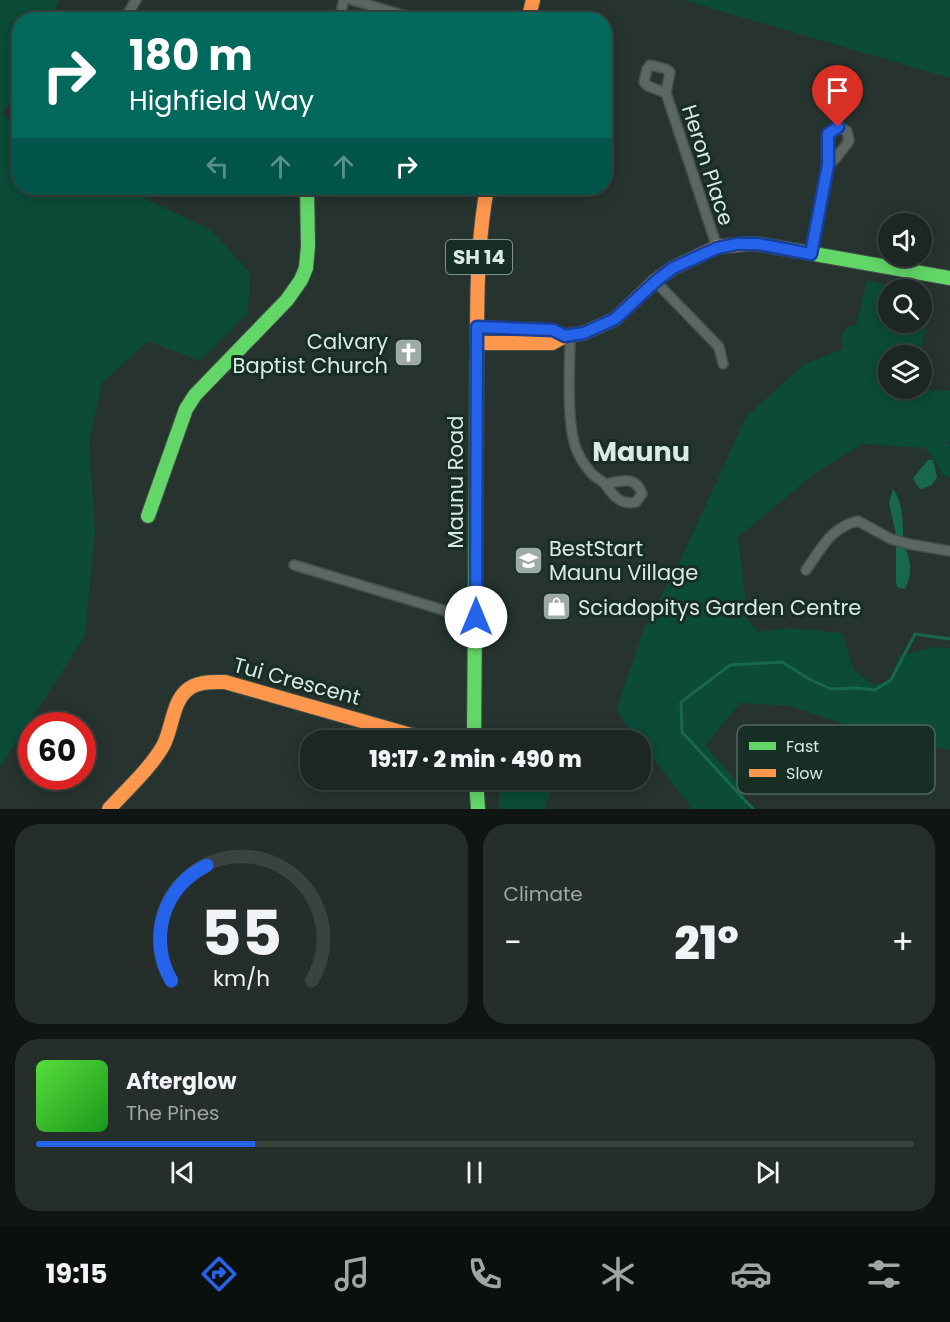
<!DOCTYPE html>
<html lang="en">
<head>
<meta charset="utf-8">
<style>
	:root { --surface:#1c2622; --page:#252e2a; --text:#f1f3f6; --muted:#a0a5a5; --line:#3a4340; --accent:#2563eb }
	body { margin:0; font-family:Poppins,sans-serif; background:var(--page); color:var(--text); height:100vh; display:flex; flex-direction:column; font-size:22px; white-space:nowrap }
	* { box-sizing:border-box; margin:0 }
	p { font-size:20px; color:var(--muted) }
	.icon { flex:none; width:33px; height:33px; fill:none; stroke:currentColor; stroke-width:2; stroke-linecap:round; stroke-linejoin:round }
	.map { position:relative; height:809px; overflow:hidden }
	.details { display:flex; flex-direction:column; gap:15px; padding:15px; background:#0f1513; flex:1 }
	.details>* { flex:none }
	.banner { position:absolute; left:12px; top:12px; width:600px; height:183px; border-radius:24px; box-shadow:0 3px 15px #0003,0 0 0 2px var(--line); background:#00695c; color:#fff; overflow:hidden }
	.controls { position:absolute; left:878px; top:213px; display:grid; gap:12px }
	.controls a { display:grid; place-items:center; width:54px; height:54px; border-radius:50%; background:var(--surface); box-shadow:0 3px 15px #0003,0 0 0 2px var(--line); font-size:30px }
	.speed { position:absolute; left:18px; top:712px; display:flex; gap:12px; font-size:30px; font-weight:700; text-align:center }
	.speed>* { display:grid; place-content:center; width:78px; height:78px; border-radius:50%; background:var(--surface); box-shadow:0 3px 15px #0003,0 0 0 2px var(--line); line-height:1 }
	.speed .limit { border:9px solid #d22; background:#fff; color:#111 }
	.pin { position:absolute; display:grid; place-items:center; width:51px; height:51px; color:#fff; margin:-62px -26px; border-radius:50% 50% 50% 0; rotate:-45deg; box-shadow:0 0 6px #0007 }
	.pin .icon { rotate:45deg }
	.me { position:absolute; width:66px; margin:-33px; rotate:0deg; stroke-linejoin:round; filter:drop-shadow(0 0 4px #0008) }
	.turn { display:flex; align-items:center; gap:21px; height:126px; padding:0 18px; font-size:27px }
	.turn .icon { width:78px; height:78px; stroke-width:2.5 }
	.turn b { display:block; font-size:42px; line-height:51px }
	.lanes { display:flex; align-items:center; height:57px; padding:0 18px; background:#0003; justify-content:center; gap:30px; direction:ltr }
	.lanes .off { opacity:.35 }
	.big { font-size:45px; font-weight:800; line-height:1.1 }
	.details .tile { flex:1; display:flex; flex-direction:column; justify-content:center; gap:9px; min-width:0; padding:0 21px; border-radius:24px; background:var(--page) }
	.details .dial { align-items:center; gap:0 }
	.dial svg { height:156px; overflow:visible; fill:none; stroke:var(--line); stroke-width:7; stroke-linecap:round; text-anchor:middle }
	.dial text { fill:var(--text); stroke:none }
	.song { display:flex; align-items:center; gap:18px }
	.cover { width:72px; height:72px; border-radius:9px; background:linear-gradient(135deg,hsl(110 70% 55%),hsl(120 70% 35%)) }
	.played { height:6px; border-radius:3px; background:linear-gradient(90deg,var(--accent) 25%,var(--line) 25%) }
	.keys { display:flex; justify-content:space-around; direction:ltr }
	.heat { display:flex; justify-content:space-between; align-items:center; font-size:33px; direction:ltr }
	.details .tiles { flex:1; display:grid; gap:15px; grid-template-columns:1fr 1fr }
	.tile:last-child { grid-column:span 2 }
	.trip { position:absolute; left:300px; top:730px; width:351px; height:60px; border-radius:24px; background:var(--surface); box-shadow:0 3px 15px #0003,0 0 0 2px var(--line); font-weight:800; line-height:60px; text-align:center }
	.tabs { display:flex; height:96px; justify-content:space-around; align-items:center; background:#0b0f0e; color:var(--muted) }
	.tabs .icon { width:42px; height:42px }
	.tabs .current { color:var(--accent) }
	.tabs b { font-size:27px; color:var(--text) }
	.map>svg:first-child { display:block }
	.green { fill:#0b4b38 }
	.water { fill:#17684f }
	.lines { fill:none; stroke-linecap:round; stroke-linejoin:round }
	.stream { stroke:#17684f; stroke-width:3 }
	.street-casing { stroke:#444f4b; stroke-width:12 }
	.fast-casing { stroke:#444f4b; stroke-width:16 }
	.slow-casing { stroke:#444f4b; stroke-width:16 }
	.street { stroke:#5c6662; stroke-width:9 }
	.fast { stroke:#63d668; stroke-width:14 }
	.slow { stroke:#ff974d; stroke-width:14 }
	.route-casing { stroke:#184099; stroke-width:15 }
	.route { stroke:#2563eb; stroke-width:10 }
	.labels { text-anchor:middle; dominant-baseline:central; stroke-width:6; stroke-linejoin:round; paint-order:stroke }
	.shield { fill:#172e25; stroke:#a0b1aa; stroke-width:1.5 }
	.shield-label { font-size:20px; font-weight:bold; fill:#dbe9e3 }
	.street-label { font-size:21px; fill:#dbe9e3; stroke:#172e25 }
	.poi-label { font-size:21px; fill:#dbe9e3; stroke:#172e25; text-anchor:start }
	.district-label { font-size:27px; font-weight:bold; fill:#dbe9e3; stroke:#172e25 }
	.key { fill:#172e25; stroke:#52665e; stroke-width:1.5 }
	.key-label { font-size:16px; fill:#dbe9e3 }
</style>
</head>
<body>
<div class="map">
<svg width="950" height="809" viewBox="0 0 950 809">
	<rect width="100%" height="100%" fill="#26332e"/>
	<path class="green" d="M0 0H59L53 19 20 20 19 85 2 114 19 126 20 188H123L211 230 250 273 248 313 200 361 148 341 102 383 89 441 95 531 85 636 0 767Z
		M683 0H950V78Z
		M867 281 909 289 888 290V322H921V292L933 294 920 355 888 356V388H921V372L930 390 950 391V441L947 442 950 445V478L943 475 936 462 925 448 862 444 813 475 738 537 748 620 758 632 788 628 842 633 854 670 873 685 890 681 899 656 933 647 950 648V750L850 726 790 706 740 703 705 746 740 785 748 809H690L689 804 622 719 617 707 645 627 681 559 746 417 804 364 843 349 841 337 845 328 857 324Z
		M499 780H553L554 781 545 809H499Z"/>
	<path class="water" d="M928 460H933L937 477 932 485 922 489 918 487 913 478Z
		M893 489C904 503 903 528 903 545 912 558 912 576 905 589L897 587 896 581V535L889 503Z"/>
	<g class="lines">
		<path class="stream" d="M753 809 682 732 681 702 730 665 782 662 809 679 831 689 857 688 875 690 891 680 915 634 950 639"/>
		<defs>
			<path id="street" d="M352 0 419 20
				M124 20 136 0
				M339 20 344 0
				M666 93 648 86 644 82 647 69 650 65 666 69 670 72 666 93 717 247
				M811 254 828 165 836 158 849 141 847 131 838 127 828 134V165
				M655 281 719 347 723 364
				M477 327 553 330 565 336
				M570 336C570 365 565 431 579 455 582 462 587 468 592 474 596 478 603 481 606 485 613 496 622 506 636 502L642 494C636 475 621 481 605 484
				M294 565 463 616 476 617
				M806 570C821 549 831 527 858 521L891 539 909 544 950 551"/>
			<path id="fast" d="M746 244H758L950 278
				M148 516 186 409 195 395 287 300 301 280 306 268 308 246 307 188
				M474 741 477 353
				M476 780 478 809"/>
			<path id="slow" d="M528 20 533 0
				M477 343H552L565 336 584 333 615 319 655 281 673 268 717 247 746 244
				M477 353C477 297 477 243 487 188
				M109 809C127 789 149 770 163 746 172 730 172 704 186 691 196 681 212 682 225 682L432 741"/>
		</defs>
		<use href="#street" class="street-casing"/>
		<use href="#fast" class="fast-casing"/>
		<use href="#slow" class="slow-casing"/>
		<use href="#street" class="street"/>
		<use href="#fast" class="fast"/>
		<use href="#slow" class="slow"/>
	</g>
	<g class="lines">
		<defs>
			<path id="route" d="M476 617 477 327 553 330 565 336 584 333 615 319 656 281 673 268 717 248 737 244H758L811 254 828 165V134L838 127"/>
		</defs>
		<use href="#route" class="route-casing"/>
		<use href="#route" class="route"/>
	</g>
	<defs>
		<symbol id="church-square" viewBox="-11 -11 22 22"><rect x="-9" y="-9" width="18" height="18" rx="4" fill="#9ca9a4" stroke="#172e25"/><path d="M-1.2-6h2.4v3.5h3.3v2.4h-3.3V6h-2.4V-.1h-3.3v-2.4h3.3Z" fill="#fff"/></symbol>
		<symbol id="school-square" viewBox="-11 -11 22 22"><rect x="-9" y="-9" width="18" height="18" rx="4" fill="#9ca9a4" stroke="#172e25"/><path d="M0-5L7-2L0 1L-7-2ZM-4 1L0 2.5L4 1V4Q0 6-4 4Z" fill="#fff"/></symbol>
		<symbol id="shop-square" viewBox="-11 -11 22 22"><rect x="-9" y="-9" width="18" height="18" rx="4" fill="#9ca9a4" stroke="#172e25"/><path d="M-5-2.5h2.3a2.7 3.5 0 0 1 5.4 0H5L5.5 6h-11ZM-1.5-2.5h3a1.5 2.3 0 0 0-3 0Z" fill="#fff"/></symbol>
	</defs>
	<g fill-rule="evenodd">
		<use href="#church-square" x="392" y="336" width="33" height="33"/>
		<use href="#school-square" x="512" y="544" width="33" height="33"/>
		<use href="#shop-square" x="540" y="590" width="33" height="33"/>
	</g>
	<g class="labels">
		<rect class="shield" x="446" y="240" width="66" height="34" rx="4.5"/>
		<g class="shield-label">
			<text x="479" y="257">SH 14</text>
		</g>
		<g class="street-label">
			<text transform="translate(708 165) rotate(72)">Heron Place</text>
			<text transform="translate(455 482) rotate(-90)">Maunu Road</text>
			<text transform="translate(297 681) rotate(15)">Tui Crescent</text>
		</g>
		<g class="poi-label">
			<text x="388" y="341" text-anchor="end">Calvary<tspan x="388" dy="24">Baptist Church</tspan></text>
			<text x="549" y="548">BestStart<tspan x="549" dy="24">Maunu Village</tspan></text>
			<text x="578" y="607">Sciadopitys Garden Centre</text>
		</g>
		<g class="district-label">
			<text x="641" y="451">Maunu</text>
		</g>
	</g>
	<rect x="737" y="725" width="198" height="69" rx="9" class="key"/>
	<rect x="749" y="742" width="27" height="8" fill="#63d668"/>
	<rect x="749" y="769" width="27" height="8" fill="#ff974d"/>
	<g class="key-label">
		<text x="786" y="752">Fast</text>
		<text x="786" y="779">Slow</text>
	</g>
</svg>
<div class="controls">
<a><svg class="icon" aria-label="sound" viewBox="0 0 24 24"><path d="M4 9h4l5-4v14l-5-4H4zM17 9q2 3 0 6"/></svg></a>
<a><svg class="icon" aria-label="search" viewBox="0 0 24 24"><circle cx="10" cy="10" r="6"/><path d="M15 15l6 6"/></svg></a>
<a><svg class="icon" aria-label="layers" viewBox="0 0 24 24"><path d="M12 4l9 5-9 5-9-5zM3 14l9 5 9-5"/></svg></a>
</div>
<div class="speed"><div class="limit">60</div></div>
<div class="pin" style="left:838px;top:127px;background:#d93025"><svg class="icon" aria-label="arrive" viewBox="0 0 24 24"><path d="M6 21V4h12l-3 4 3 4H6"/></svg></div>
<svg class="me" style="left:476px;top:617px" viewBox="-20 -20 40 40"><circle r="19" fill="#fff"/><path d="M0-13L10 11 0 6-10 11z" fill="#2563eb"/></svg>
<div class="trip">19:17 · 2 min · 490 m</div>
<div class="banner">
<div class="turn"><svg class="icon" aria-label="right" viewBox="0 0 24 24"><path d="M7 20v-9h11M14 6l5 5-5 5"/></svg><div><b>180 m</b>Highfield Way</div></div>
<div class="lanes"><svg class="icon off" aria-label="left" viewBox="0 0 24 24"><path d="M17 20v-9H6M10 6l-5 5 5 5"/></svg><svg class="icon off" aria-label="ahead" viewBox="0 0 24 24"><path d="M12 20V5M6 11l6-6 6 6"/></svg><svg class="icon off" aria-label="ahead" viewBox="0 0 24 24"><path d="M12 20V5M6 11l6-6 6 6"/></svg><svg class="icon" aria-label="right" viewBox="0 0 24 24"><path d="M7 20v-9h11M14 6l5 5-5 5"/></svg></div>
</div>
</div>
<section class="details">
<div class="tiles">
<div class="tile dial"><svg viewBox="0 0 100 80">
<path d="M14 69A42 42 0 1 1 86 69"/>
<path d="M14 69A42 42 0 0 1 32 10" stroke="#2563eb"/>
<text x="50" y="56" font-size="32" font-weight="700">55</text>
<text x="50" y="72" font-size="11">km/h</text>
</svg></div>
<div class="tile"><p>Climate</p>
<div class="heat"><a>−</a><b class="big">21°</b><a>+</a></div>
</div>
<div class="tile">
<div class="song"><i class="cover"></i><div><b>Afterglow</b><p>The Pines</p></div></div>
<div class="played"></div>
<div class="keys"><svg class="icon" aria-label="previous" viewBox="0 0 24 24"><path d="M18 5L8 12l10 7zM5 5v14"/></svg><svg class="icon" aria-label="pause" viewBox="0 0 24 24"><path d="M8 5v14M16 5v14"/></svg><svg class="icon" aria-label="next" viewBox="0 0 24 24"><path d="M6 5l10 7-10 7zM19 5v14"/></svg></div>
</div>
</div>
</section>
<nav class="tabs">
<b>19:15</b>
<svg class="icon current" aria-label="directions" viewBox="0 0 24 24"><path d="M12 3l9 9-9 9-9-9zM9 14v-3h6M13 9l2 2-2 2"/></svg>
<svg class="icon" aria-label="music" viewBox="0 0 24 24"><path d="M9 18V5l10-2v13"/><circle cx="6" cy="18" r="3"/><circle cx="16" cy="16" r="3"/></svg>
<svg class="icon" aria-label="phone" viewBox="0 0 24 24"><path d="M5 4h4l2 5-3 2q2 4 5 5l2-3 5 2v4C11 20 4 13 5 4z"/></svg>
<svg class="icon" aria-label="climate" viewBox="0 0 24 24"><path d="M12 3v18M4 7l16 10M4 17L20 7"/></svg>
<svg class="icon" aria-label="car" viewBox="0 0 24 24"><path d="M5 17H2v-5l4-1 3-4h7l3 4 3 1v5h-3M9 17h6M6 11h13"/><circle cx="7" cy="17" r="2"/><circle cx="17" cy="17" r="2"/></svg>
<svg class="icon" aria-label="filters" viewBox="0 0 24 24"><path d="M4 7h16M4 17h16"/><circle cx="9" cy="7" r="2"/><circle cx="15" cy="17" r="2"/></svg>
</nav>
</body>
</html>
